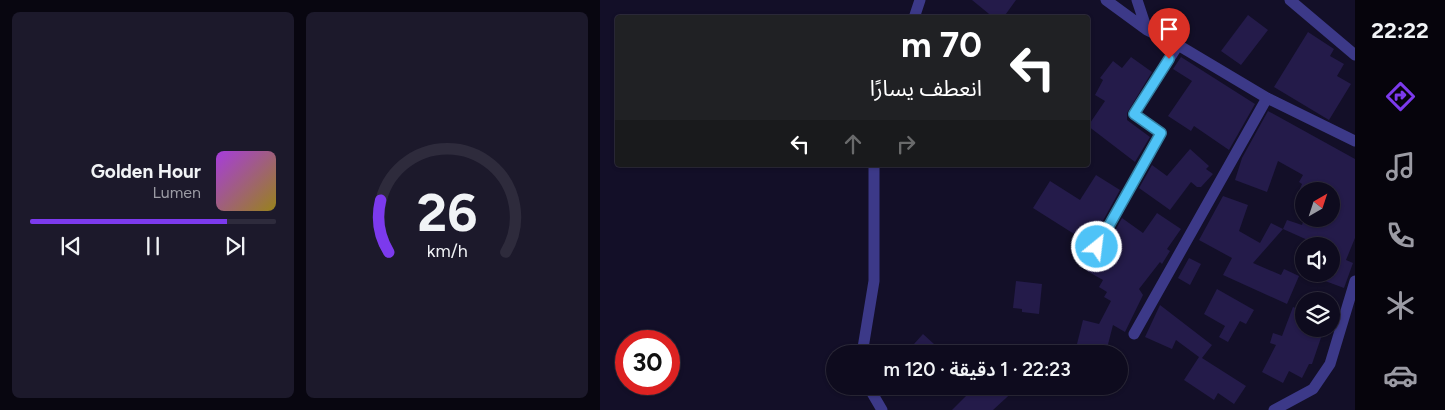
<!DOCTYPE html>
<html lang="ar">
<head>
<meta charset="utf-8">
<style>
	:root { --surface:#0e0b1e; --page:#1c192b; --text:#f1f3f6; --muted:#9b9ba4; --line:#2e2b3c; --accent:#7c3aed }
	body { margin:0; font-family:Figtree,"Noto Sans Arabic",sans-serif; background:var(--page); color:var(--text); direction:rtl; height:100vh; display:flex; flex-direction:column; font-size:19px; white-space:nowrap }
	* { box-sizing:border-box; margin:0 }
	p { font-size:16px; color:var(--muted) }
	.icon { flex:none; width:28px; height:28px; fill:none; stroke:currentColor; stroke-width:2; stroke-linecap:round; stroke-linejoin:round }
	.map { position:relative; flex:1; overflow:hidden; direction:ltr }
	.sheet { display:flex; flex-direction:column; gap:12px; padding:12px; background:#080610; width:600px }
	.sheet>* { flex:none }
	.banner { position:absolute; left:15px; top:15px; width:475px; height:152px; border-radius:5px; box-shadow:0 1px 4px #0004,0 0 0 1px var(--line); direction:rtl; background:#202124; color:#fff; overflow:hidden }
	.needle { width:32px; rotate:39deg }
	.fabs { position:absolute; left:695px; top:182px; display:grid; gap:10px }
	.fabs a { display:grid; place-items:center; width:45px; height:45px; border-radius:50%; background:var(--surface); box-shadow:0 1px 4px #0004,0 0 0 1px var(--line); font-size:25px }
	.speed { position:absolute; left:15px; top:330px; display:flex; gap:10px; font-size:25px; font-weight:700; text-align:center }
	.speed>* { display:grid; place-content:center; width:65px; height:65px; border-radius:50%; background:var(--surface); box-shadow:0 1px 4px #0004,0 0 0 1px var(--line); line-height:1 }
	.speed .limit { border:8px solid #d22; background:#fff; color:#111 }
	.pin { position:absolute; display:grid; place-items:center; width:42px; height:42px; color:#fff; margin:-51px -21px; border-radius:50% 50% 50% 0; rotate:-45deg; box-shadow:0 0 5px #0007 }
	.pin .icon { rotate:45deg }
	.me { position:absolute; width:55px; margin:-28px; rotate:29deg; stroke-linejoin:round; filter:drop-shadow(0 0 4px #0008) }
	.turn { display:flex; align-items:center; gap:18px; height:105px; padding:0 25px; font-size:22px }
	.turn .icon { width:65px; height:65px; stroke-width:2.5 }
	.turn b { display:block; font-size:35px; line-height:42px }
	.lanes { display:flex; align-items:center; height:48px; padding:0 25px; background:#0003; justify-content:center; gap:25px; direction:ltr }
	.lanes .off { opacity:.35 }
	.sheet .widget { flex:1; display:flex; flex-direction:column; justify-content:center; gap:8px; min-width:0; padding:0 18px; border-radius:8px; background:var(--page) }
	.sheet .dial { align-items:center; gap:0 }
	.dial svg { height:130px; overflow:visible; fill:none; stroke:var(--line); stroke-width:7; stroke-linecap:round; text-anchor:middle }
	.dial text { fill:var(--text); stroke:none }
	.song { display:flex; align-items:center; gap:15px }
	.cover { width:60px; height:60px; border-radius:8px; background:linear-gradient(135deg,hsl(280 70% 55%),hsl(50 70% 35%)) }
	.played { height:5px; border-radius:2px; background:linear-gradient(90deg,var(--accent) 80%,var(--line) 80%) }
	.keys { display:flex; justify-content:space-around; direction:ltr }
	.sheet .tiles { flex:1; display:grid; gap:12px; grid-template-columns:repeat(2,1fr) }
	.trip { position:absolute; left:226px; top:345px; width:302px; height:50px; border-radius:25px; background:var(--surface); box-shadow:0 1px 4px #0004,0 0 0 1px var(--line); font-weight:600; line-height:50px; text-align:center; direction:rtl }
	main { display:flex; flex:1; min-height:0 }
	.dock { display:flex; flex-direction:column; width:90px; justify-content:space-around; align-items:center; background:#06040c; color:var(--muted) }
	.dock .icon { width:35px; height:35px }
	.dock .on { color:var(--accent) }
	.dock b { font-size:22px; color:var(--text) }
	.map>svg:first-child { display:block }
	.building { fill:#241b4a }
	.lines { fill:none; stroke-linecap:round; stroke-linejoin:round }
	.minor { stroke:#3c3988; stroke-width:11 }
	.route-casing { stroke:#337fa1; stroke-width:12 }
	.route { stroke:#4fc3f7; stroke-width:9 }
</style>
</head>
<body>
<main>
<nav class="dock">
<b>22:22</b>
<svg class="icon on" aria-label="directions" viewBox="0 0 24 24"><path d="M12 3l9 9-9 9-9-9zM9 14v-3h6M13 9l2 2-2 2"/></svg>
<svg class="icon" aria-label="music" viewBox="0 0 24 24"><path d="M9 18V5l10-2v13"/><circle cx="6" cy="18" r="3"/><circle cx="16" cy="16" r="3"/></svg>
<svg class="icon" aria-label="phone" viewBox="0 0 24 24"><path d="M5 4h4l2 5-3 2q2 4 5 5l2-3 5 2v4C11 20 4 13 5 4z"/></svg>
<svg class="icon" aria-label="climate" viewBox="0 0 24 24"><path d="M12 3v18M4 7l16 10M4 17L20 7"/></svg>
<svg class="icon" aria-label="car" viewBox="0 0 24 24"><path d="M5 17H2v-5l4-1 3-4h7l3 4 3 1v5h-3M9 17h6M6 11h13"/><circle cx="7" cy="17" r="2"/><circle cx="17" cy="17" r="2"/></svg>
</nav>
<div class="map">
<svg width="755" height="410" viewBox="0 0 755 410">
	<rect width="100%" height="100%" fill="#130f28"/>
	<path class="building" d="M372 0H416L403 18H394Z
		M648 15 668 30 641 65 621 51Z
		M708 32 734 49 730 56 744 64 737 76 751 84 729 120 674 87Z
		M531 57 552 72 527 113V120L550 137 535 162 488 126 505 101 495 95 503 80 500 78 513 61 522 68Z
		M581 57 655 104 629 150 594 126 591 131 568 116 592 81 573 69Z
		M668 111 755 159V238L746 260 753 263 744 288 709 275 731 274V246H721L683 229 653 263 681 275 684 269 699 276 687 304 623 275 632 258 599 240 623 196 648 205 639 231 660 243 671 223 683 229 687 220 702 225 704 219H731V191H699L702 184 699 182 703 175 678 161 667 192 635 180 642 158Z
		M590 149 609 166 606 169 613 174 601 187H597L591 182 570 210 539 188 552 165 567 176Z
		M496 175 520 190 490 244 433 208 450 181 480 200Z
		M557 213 581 229 567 249 570 251 562 264 560 262 539 289 543 295 525 332 513 325 506 352 477 344 483 320 499 324 511 301 504 297 507 292 499 287 503 280 487 271 496 254 504 251 522 218 543 233Z
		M589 258 601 264 590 285 578 278Z
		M416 281 442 284 439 314 422 312V309L413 308Z
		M617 289 654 310 646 324 640 321 628 342 619 337 625 326 604 314Z
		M560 305 612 345 602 358 646 386 634 404 618 393 614 400 584 380 599 357 576 340 572 349 545 337Z
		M693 307 704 311V329H724L712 364H709L702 378 689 371 683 383 662 372 676 345 670 343 673 333 682 336Z
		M323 334 345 354H305Z
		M376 386H419L393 410H352Z"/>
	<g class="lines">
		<path class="minor" d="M506 0 547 30 578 45 667 98 755 141
			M537 0 547 30
			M690 0 755 55
			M314 18 320 0
			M497 247 561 133 534 114 578 45
			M534 334 667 98
			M262 354 274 281V165
			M268 386 282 410
			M674 410 713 389 730 364 755 281"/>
	</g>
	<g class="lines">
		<defs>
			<path id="route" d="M497 247 561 133 534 114 569 59"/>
		</defs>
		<use href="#route" class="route-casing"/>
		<use href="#route" class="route"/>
	</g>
</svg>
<div class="fabs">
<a><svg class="needle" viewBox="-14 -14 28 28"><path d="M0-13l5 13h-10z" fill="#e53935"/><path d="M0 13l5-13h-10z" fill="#9b9ba4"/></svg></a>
<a><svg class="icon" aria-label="sound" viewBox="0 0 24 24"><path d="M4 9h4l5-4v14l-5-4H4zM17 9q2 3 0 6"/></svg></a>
<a><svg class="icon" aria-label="layers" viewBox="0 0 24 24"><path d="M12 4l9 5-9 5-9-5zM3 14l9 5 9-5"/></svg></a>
</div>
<div class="speed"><div class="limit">30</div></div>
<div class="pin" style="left:569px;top:59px;background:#d93025"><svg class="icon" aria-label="arrive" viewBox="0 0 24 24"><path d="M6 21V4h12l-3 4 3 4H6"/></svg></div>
<svg class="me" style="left:497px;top:247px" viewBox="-20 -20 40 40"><circle r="17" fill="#4fc3f7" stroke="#fff" stroke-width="3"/><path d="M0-11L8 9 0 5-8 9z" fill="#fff"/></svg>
<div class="trip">22:23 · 1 دقيقة · 120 m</div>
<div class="banner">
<div class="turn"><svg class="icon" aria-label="left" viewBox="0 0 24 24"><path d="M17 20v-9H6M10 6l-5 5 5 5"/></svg><div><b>70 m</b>انعطف يسارًا</div></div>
<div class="lanes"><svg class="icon" aria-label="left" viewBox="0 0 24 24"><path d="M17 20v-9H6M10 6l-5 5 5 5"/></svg><svg class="icon off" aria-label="ahead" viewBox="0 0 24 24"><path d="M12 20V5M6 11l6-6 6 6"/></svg><svg class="icon off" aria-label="right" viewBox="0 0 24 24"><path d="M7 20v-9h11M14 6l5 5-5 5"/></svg></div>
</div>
</div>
<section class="sheet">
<div class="tiles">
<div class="widget dial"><svg viewBox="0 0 100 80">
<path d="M14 69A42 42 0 1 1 86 69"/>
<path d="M14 69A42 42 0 0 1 9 37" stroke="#7c3aed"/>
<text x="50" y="56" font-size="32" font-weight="700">26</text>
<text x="50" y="72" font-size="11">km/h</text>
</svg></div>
<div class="widget">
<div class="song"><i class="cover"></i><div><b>Golden Hour</b><p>Lumen</p></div></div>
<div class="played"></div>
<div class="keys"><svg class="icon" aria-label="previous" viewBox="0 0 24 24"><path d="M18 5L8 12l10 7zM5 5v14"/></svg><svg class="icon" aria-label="pause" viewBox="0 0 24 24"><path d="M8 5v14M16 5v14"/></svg><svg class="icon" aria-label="next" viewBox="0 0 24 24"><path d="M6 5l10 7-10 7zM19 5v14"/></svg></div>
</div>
</div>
</section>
</main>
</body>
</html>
